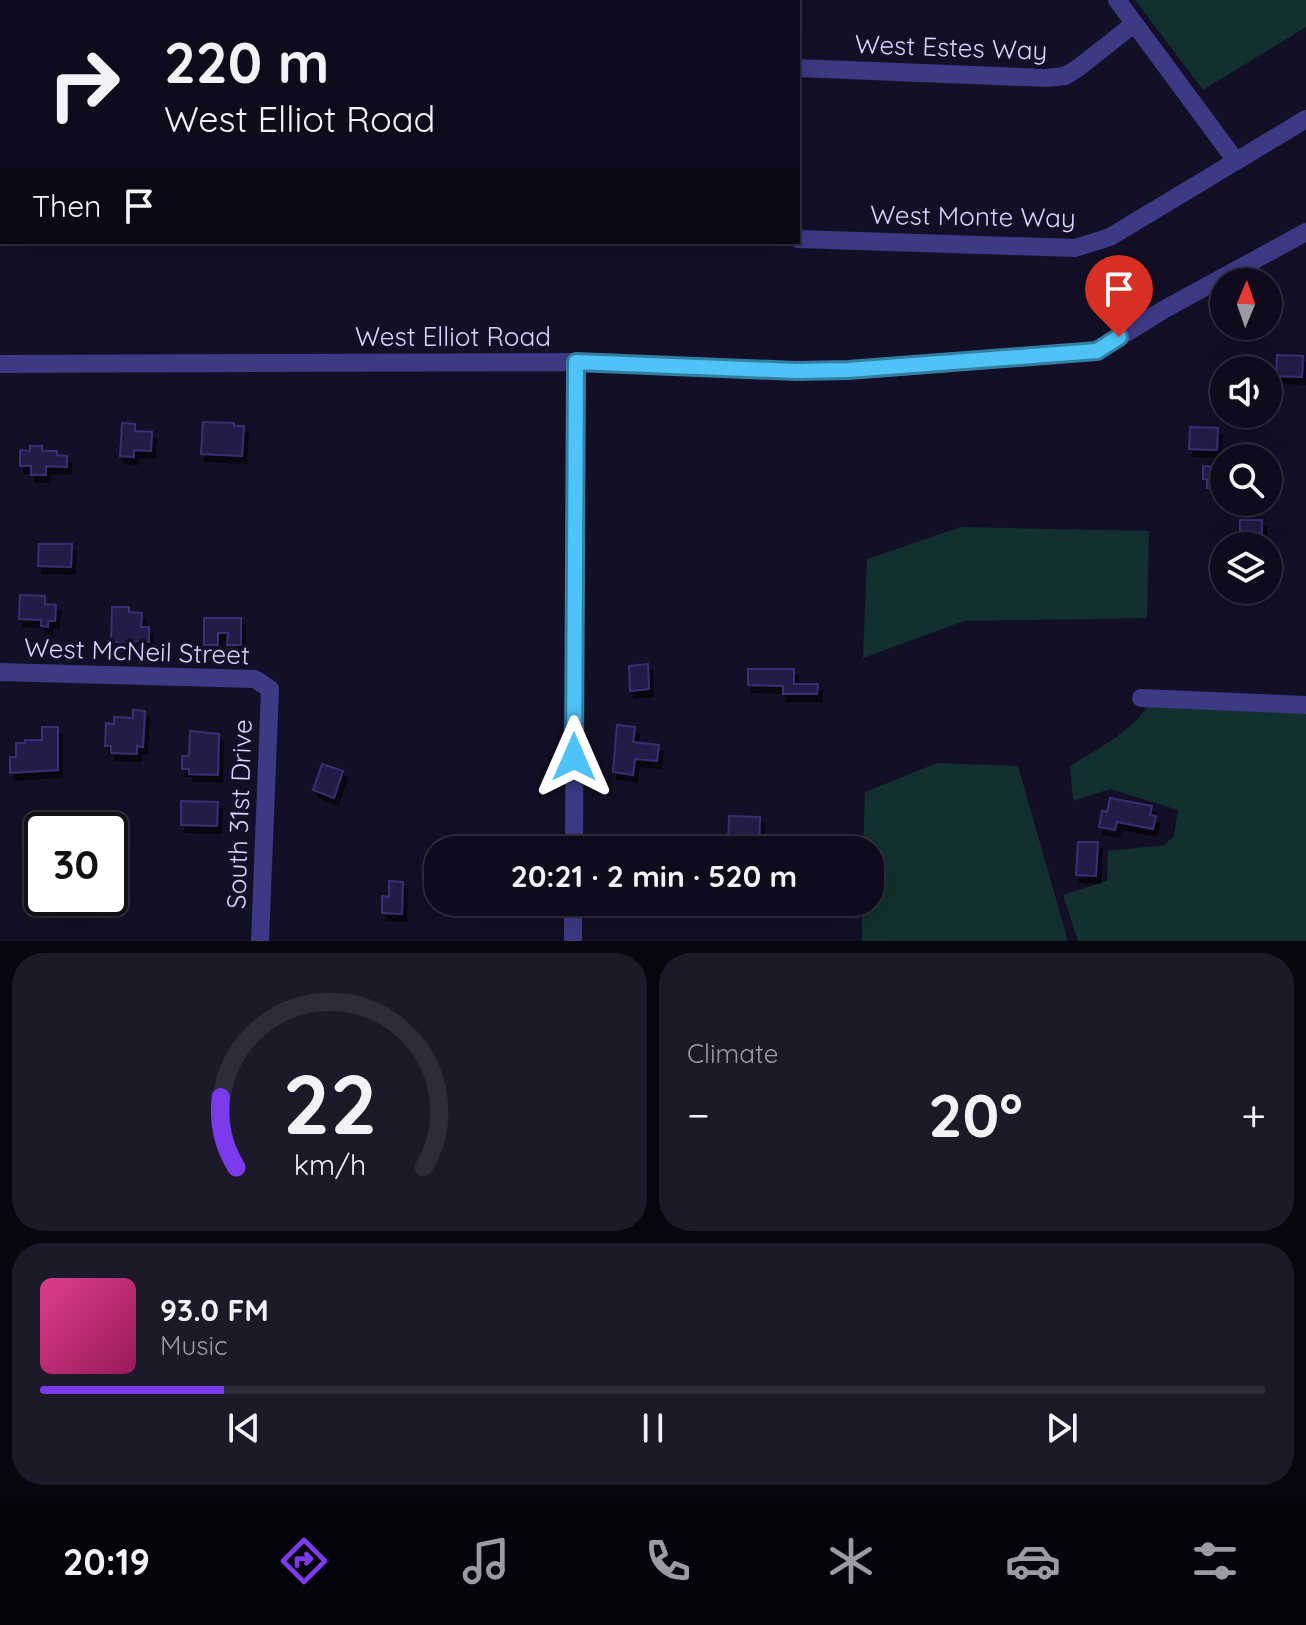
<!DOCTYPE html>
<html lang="en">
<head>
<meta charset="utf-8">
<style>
	:root { --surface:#0e0b1c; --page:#1c1929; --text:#f1f3f6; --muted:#9b9ba3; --line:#2e2b3b; --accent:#7c3aed }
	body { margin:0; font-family:Quicksand,sans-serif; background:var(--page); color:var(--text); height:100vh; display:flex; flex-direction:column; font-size:30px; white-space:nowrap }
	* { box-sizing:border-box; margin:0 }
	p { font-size:26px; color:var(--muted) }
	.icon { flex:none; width:44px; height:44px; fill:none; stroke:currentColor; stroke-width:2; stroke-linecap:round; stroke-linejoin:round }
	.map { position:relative; height:941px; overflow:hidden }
	.panel { display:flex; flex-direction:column; gap:12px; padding:12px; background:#08060f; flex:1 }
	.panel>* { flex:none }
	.banner { position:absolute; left:0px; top:0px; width:800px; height:244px; box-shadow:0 8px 32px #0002,0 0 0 2px var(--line); background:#0e0b1c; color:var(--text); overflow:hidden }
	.needle { width:52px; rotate:2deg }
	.controls { position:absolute; left:1210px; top:268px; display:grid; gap:16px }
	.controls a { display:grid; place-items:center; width:72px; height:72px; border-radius:50%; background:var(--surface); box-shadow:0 8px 32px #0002,0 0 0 2px var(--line); font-size:40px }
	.speed { position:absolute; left:24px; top:812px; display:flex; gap:16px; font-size:40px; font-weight:700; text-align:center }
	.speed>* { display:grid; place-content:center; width:104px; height:104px; border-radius:50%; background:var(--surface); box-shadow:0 8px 32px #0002,0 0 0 2px var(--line); line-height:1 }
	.speed .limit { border:4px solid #111; border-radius:12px; background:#fff; color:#111 }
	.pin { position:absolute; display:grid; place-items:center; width:68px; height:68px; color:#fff; margin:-82px -34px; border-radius:50% 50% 50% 0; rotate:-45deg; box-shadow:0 0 8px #0007 }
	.pin .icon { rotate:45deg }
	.me { position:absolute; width:88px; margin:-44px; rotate:0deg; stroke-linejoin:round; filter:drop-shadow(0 0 6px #0008) }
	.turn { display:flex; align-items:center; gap:28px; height:168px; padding:0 32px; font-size:36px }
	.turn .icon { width:104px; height:104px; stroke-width:2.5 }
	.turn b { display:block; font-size:56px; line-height:68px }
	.then { display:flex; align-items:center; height:76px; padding:0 32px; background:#0003; gap:16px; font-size:30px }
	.big { font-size:60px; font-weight:700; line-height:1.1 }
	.panel .card { flex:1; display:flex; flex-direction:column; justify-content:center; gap:12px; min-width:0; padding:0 28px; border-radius:32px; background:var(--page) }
	.panel .dial { align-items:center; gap:0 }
	.dial svg { height:208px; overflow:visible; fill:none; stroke:var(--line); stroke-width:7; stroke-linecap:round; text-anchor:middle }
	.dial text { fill:var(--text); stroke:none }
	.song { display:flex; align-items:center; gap:24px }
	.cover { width:96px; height:96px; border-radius:12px; background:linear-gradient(135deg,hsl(330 70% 55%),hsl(330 70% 35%)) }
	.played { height:8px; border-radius:4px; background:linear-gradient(90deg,var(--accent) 15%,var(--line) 15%) }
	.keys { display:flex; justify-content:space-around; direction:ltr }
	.heat { display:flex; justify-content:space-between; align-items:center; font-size:44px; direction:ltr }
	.panel .tiles { flex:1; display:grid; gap:12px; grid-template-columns:1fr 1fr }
	.card:last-child { grid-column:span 2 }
	.trip { position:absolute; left:424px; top:836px; width:460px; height:80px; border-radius:32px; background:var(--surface); box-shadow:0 8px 32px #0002,0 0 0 2px var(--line); font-weight:700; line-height:80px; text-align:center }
	.tabs { display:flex; height:128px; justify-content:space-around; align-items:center; background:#06040b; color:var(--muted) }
	.tabs .icon { width:56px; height:56px }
	.tabs .current { color:var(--accent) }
	.tabs b { font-size:36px; color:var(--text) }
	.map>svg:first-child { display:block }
	.green { fill:#12302f }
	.building { fill:#241b47; stroke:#3b2d73; stroke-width:2; filter:url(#shadow) }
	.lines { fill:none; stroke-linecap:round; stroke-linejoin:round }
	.minor { stroke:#3d3a85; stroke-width:18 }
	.route-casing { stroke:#337fa1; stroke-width:20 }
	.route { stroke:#4fc3f7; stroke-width:14 }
	.labels { text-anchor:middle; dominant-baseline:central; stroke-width:8; stroke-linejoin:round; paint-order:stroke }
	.street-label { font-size:26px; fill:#d9d4ff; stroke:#130f26 }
</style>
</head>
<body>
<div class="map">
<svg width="1306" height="941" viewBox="0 0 1306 941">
	<defs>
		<filter id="shadow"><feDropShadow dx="4" dy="7" stdDeviation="0" flood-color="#0009"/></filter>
	</defs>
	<rect width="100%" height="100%" fill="#130f26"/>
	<path class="green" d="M1135 0H1306V27L1203 90Z
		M961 527 1149 531 1147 618 964 621 863 658 867 559Z
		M1151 702 1306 712V941H1078L1063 895 1107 881 1108 851 1164 845 1174 836 1178 810 1110 789 1073 801 1070 766C1100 747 1131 733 1151 702Z
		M937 763 1018 766 1068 941H862V902H870V850H863L865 792Z"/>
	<path class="building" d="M1277 355 1303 356 1302 377 1276 376Z
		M203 422 234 423V426H244L242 456 201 454Z
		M122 423 135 424V431L152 432 151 451 134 450V457L120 456Z
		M1190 427 1218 428 1217 450 1189 449Z
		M30 446H42V451H57V455L67 456V467L46 466V475H31V466H20V450L30 451Z
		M1203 466 1224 468V489L1207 488V479H1203Z
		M1240 520H1262V535H1240Z
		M39 544H72L71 567 38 566Z
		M20 595 45 596V604L56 605 55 621H48V627L41 626V620L19 619Z
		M112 607H129V612L142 613 141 627H149V642L133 641V645L111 641Z
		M204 618H241V645H227L228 633H218V645H204Z
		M648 664 649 689 630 691 629 666Z
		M748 669H794V684H818L817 694H783V686L748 685Z
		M133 710 145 711 143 747 137 746V754L111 753V746H105L106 723 114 724V717L133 718Z
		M617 725 635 727 633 742 659 745 657 761 635 759 633 775 613 772Z
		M42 727H58V770L10 773V757H16V743H25V740H42Z
		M190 731 219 734 218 775 189 774V769H182V756H189Z
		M322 764 343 771 334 798 313 790Z
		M1110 798 1152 806 1150 815 1156 816 1153 829 1117 822 1115 830 1099 827 1102 811 1107 812Z
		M181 801 218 802 217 826 181 825Z
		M729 816 760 817 759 847 736 846 737 841 728 840Z
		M515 838H551V850H515Z
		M1078 842H1098L1096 876 1076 875Z
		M389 881 403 882 402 914 382 913V896L389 897Z"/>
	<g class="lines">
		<path class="minor" d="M1117 0 1236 161
			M389 2V0
			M737 2 738 0
			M798 68 1046 78 1065 76 1078 68 1134 24
			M798 239 1075 248 1110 237 1306 119
			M0 364 576 362 796 371 874 369 1097 351 1163 310 1306 232
			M0 672 255 679 270 689 260 941
			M1141 698 1306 705
			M574 850 576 362
			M573 941V902"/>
	</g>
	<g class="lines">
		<defs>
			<path id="route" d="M574 757 576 362 796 371 848 370 1097 351 1119 337"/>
		</defs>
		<use href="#route" class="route-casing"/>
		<use href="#route" class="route"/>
	</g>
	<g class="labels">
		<g class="street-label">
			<text transform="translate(951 47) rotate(2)">West Estes Way</text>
			<text transform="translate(973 216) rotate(1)">West Monte Way</text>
			<text x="453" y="336">West Elliot Road</text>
			<text transform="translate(137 651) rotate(2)">West McNeil Street</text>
			<text transform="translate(239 814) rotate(-88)">South 31st Drive</text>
		</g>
	</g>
</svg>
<div class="controls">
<a><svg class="needle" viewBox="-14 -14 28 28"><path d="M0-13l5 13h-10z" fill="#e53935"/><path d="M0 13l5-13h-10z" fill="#9b9ba3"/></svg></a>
<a><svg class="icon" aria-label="sound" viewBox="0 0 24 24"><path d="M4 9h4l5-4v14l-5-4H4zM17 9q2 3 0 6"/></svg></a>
<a><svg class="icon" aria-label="search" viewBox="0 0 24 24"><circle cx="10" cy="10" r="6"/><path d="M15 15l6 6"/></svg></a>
<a><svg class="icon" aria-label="layers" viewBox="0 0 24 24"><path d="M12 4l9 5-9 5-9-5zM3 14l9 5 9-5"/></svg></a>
</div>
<div class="speed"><div class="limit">30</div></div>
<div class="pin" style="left:1119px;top:337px;background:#d93025"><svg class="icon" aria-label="arrive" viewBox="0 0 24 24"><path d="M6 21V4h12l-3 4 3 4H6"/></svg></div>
<svg class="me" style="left:574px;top:757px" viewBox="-20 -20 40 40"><path d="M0-17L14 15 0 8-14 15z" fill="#4fc3f7" stroke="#fff" stroke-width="4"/></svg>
<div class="trip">20:21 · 2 min · 520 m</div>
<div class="banner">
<div class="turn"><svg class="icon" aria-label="right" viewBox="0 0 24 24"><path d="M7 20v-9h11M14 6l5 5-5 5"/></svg><div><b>220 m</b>West Elliot Road</div></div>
<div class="then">Then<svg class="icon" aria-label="arrive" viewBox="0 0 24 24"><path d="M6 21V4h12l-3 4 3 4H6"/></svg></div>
</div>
</div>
<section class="panel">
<div class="tiles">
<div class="card dial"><svg viewBox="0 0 100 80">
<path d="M14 69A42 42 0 1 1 86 69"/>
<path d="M14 69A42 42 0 0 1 8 42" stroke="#7c3aed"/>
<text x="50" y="56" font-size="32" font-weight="700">22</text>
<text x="50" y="72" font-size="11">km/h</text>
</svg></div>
<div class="card"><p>Climate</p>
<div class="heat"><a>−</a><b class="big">20°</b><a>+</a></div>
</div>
<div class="card">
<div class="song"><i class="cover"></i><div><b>93.0 FM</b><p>Music</p></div></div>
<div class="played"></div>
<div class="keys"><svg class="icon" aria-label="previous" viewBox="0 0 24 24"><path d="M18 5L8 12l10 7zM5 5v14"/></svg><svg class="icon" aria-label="pause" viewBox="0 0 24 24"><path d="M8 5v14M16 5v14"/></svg><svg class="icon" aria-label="next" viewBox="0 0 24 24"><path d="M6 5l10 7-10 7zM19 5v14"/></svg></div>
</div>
</div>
</section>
<nav class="tabs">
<b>20:19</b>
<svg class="icon current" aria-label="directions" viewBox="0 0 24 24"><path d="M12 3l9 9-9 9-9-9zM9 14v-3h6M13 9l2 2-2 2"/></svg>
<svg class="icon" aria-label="music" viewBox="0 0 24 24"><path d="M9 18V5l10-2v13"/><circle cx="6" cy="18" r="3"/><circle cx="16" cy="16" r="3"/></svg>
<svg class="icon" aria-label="phone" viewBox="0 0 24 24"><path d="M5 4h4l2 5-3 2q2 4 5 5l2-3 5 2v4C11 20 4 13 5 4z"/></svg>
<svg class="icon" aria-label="climate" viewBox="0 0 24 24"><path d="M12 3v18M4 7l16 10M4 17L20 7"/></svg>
<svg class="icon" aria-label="car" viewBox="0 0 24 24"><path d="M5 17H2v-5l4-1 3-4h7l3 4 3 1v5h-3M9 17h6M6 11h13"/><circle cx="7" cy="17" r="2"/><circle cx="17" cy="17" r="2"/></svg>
<svg class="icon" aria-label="filters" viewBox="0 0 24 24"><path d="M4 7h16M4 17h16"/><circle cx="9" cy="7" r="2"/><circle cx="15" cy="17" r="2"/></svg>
</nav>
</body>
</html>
